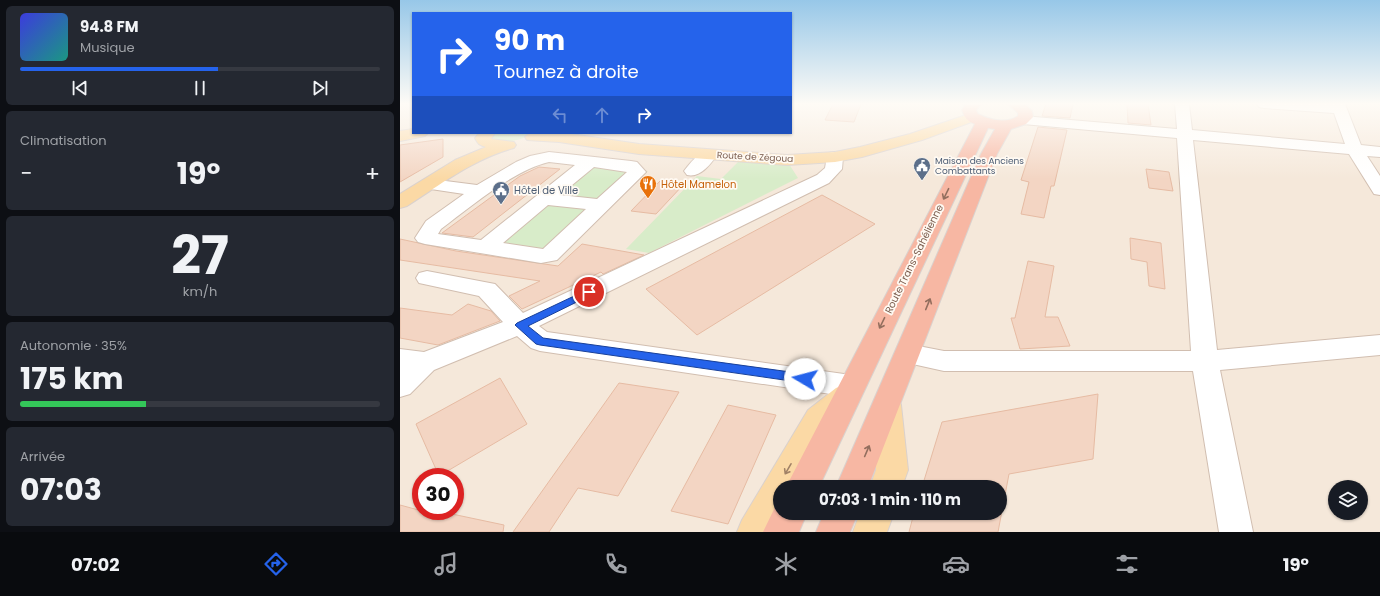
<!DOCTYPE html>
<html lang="fr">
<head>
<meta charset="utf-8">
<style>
	:root { --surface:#171b24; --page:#242831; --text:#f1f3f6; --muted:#9ea1a6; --line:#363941; --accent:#2563eb }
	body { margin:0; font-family:Poppins,sans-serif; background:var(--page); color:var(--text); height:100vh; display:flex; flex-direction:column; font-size:15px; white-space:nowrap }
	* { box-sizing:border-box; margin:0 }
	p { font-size:13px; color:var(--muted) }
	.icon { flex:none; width:22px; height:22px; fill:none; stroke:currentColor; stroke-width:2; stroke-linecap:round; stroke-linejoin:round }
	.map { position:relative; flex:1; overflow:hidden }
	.side { display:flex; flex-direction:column; gap:6px; padding:6px; background:#0d0f14; width:400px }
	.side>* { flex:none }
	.banner { position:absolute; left:12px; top:12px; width:380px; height:122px; border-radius:0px; box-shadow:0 1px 3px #0004; background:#2563eb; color:#fff; overflow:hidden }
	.fabs { position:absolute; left:928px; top:480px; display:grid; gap:8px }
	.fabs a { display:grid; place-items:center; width:40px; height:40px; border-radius:50%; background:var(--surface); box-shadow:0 1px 3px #0004; font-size:20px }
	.speed { position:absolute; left:12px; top:468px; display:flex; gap:8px; font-size:20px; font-weight:700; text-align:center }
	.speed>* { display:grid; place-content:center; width:52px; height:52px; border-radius:50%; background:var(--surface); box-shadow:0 1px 3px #0004; line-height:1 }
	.speed .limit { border:6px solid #d22; background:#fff; color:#111 }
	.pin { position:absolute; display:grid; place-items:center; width:34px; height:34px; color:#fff; margin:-17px; border:2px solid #fff; border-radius:50%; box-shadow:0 1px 4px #0007 }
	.me { position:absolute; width:44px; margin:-22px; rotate:278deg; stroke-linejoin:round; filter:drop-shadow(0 0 3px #0008) }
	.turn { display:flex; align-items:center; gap:14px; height:84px; padding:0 16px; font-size:18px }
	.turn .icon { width:52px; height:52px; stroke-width:2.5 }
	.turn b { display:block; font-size:28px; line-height:34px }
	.lanes { display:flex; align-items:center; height:38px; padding:0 16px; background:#0003; justify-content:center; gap:20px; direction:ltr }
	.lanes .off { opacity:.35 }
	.big { font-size:30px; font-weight:700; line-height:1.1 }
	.side .widget { flex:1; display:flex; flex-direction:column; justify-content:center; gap:6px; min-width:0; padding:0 14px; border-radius:6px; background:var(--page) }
	.side .dial { align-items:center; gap:0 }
	.dial b { font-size:52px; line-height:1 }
	.song { display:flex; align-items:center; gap:12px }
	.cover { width:48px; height:48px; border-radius:6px; background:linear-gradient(135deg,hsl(240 70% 55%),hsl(170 70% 35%)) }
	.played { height:4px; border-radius:2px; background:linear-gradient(90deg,var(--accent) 55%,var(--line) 55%) }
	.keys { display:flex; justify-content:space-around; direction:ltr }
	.heat { display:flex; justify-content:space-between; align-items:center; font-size:22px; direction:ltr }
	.charge { height:6px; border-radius:3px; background:linear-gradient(90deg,#34c759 35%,var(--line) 0) }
	.trip { position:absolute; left:373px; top:480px; width:234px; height:40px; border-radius:20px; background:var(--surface); box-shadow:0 1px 3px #0004; font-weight:700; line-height:40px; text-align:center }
	.dock { display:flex; height:64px; justify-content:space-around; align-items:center; background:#090b0e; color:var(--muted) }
	.dock .icon { width:28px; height:28px }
	.dock .on { color:var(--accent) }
	.dock b { font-size:18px; color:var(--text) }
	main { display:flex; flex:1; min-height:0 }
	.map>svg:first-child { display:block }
	.residential { fill:#f5e8da; fill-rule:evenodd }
	.green { fill:#d8ecc9 }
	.building { fill:#f3d5c3; stroke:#e6bba3 }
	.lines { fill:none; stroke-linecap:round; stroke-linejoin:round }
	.minor-casing { stroke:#d1beb0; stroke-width:2 }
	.major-casing { stroke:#dad1cd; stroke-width:2 }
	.highway-casing { stroke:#dad1cd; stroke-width:2 }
	.minor { fill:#fff; fill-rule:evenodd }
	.major { fill:#fbd9a5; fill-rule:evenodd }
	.highway { fill:#f7b7a3; fill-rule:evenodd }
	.oneway { stroke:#936e5e }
	.oneway2 { stroke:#a18267 }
	.route { fill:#2563eb; stroke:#184099 }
	.labels { text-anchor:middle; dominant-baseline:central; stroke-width:3.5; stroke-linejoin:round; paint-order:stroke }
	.far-street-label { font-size:9px; fill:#7a5c4d; stroke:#fffaf3 }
	.far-service-label { font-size:9px; fill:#4e5e75; stroke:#fffaf3; text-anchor:start }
	.food-label { font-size:10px; fill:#c56008; stroke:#fffaf3; text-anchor:start }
	.service-label { font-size:10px; fill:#4e5e75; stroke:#fffaf3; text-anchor:start }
	.street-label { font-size:10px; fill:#7a5c4d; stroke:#fffaf3 }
</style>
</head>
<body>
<main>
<section class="side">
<div class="widget">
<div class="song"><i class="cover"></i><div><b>94.8 FM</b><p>Musique</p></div></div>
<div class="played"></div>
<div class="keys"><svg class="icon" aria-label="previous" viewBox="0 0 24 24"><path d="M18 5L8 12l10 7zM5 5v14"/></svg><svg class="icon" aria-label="pause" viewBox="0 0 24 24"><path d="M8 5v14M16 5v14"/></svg><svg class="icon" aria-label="next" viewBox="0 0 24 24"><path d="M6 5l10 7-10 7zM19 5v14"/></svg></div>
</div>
<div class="widget"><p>Climatisation</p>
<div class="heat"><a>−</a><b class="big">19°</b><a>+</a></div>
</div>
<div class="widget dial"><b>27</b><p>km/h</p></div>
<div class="widget"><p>Autonomie · 35%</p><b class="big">175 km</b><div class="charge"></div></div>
<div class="widget"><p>Arrivée</p><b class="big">07:03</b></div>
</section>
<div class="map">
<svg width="980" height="532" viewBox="0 0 980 532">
	<rect width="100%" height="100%" fill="#fdf6ec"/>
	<path class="residential" d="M0 104H13V133H391V104H980V532H0ZM21 477H55V511H21ZM380 487H600V513H380ZM935 487H961V513H935Z"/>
	<path class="green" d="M94 133H133C121 141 109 142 95 141L92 136Z
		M340 160 389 164 398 178 249 253 226 249 297 176 321 179Z
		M194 165 248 171 161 252 98 244Z"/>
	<path class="building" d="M433 104H461L454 122 425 120Z
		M646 104H673L670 118 642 116Z
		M727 104H748L751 125 728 123Z
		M638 127 667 130 654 186H651L644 218 621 214 629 182 621 180Z
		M43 139V157L0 182V145Z
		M139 167 160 169 73 237 42 233 120 176Z
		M746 169 769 172 773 191 749 188Z
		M260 181 284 184 256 214 231 211Z
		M422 195 475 224 297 335 246 289Z
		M730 238 761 243 765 289 749 286 747 262 731 259Z
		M0 239 56 251 158 266 182 244 244 255 203 274 201 272 122 309 109 296 140 281 0 260Z
		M628 261 654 266 645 317H658L670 346 620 349 611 318H615Z
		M68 304 91 311 100 321 38 345 0 338V308L52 315Z
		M100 378 127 424 39 476 16 424Z
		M219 383 279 392 218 496 178 488 149 532H113Z
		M698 394 693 459 609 474 598 532H509L514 513H600V487H522L542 422Z
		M328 405 376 415 328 524 271 511Z
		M0 505 48 518 52 514 104 525 103 532H0Z"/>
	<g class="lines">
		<defs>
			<path id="minor" d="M775 104H789L792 130 945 144 934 113 864 108 859 107 857 104H945L961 145 980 147V157L967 156 980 176V195L974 194 949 154 793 140 817 350 980 335V355L820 370 853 532H819L793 371H544L499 361 495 354 499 347 508 344 544 351H791L777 138 623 124 618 123 616 120 618 117 623 116 777 129Z
				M309 150 315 151 317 155C310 165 300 178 287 175L284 171C290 163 299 152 309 150Z
				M149 152 231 161 237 162 246 172 157 260 141 263 25 244 18 242 15 238 26 221 64 194 24 188 21 184 24 180 30 179 77 185 116 162 130 156ZM149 162 175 165 81 240 38 234 41 229C70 207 114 170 149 162ZM194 167 227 172 197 199 160 195ZM148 205 186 209 143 249 103 243Z
				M435 152 441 153 443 157 442 169 429 183 139 326 147 332 451 375 461 378 465 386 461 394 451 397 140 351 131 348 117 336 34 370 10 394 0 397V349L24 352 103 322 79 296 19 283 16 278 19 273 27 271 95 284 123 313 417 175 425 168 427 157 429 153Z"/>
			<path id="major" d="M572 113 577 114 579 117 577 120 522 140 462 157 435 162 387 165 239 154 159 142 127 140 125 137 130 133H164L239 144 387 155 435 152 460 147 510 134Z
				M13 129V133H28L25 136 0 141V131Z
				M79 133H95L91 139 114 142 116 145 114 148C75 158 40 185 7 206L0 208V194L55 160 86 147C79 145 78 144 75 138Z
				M446 384 456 388 460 396 456 404 428 428 397 487H380V513H383L373 532H337L342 520 408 410 436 388Z
				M487 393 497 396 501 405 508 470 502 487H470L476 470 473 405 477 396Z
				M460 513H494L487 532H453Z"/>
			<path id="highway" d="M566 104H581L576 110 578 114C590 120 607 124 618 116V113L608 104H625L632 111 633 117 626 124 611 129 597 154 468 487H436L581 154 595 129 588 128 419 487H386L575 124C567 121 565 118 562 110Z
				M380 500V513H407L399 532H363L378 501Z
				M424 513H458L450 532H416Z"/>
		</defs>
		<use href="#minor" class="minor-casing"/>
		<use href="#major" class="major-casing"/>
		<use href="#highway" class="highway-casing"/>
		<use href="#minor" class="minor"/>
		<use href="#major" class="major"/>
		<use href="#highway" class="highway"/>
	</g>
	<defs><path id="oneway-shaft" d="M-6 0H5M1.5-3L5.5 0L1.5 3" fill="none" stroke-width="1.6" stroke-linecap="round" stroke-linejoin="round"/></defs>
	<g class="oneway">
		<use href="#oneway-shaft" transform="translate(546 194) rotate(116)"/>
		<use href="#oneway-shaft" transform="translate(528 304) rotate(-68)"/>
		<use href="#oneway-shaft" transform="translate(482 323) rotate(116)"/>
		<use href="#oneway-shaft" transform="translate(467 451) rotate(-67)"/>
	</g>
	<use class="oneway2" href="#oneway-shaft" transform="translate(388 469) rotate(120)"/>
	<linearGradient id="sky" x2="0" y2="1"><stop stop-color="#97c7e8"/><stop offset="0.58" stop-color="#fefbf6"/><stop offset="1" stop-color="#fefbf6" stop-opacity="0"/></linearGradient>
	<rect width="980" height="179" fill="url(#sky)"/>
	<path class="route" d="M189 289 194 292 193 294 128 326 143 338 405 374 409 376 410 379 409 382 405 383 140 345 136 344 115 325 117 323Z"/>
	<defs>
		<symbol id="civic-pin" viewBox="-11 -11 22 30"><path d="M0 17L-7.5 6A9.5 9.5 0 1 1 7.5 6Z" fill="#5c6f8a" stroke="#fffaf3"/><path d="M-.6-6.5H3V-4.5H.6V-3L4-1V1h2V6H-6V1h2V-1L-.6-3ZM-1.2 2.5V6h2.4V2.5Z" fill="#fff"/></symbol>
		<symbol id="restaurant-pin" viewBox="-11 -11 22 30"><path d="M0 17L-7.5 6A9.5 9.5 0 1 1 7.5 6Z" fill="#e8710a" stroke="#fffaf3"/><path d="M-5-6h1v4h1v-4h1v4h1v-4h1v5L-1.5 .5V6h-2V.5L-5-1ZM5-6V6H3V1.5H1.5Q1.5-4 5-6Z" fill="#fff"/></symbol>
	</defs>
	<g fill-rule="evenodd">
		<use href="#civic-pin" x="512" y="156" width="20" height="27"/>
		<use href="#restaurant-pin" x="238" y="174" width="20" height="27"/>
		<use href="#civic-pin" x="91" y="180" width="20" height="27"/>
	</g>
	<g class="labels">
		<g class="far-street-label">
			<text transform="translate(355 157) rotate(3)">Route de Zégoua</text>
		</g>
		<g class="far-service-label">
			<text x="535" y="161">Maison des Anciens<tspan x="535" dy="10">Combattants</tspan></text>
		</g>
		<g class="food-label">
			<text x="261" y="184">Hôtel Mamelon</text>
		</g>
		<g class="service-label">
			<text x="114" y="190">Hôtel de Ville</text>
		</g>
		<g class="street-label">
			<text transform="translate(514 259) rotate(-64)">Route Trans-Sahélienne</text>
		</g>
	</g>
</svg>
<div class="fabs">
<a><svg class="icon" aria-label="layers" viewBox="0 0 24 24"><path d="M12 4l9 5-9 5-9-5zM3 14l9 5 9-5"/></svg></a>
</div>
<div class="speed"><div class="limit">30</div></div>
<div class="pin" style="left:189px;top:292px;background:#d93025"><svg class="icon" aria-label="arrive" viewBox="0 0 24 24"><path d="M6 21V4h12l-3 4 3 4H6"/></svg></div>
<svg class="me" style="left:405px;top:379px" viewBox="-20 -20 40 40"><circle r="19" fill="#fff"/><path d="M0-13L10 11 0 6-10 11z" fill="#2563eb"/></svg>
<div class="trip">07:03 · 1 min · 110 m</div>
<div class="banner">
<div class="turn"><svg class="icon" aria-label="right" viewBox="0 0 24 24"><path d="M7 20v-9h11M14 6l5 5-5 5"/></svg><div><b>90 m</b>Tournez à droite</div></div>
<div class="lanes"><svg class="icon off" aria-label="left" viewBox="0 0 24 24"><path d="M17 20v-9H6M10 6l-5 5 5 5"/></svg><svg class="icon off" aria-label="ahead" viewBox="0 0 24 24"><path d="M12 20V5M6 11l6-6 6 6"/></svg><svg class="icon" aria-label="right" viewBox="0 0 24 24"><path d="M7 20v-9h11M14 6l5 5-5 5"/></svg></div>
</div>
</div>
</main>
<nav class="dock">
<b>07:02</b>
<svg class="icon on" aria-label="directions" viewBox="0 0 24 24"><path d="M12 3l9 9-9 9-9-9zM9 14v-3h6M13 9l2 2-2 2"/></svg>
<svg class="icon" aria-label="music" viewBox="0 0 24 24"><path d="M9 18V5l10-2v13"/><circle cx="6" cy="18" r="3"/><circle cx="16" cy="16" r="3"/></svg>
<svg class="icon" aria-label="phone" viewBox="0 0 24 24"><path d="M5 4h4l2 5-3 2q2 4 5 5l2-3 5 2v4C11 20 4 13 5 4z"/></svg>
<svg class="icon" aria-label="climate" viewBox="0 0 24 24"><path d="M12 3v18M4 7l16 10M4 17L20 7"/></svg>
<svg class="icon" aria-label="car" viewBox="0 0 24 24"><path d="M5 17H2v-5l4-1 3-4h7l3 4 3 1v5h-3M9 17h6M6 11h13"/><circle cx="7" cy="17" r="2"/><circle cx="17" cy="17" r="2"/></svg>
<svg class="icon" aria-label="filters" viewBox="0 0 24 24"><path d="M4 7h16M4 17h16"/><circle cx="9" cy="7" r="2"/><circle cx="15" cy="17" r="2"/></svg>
<b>19°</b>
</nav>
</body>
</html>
